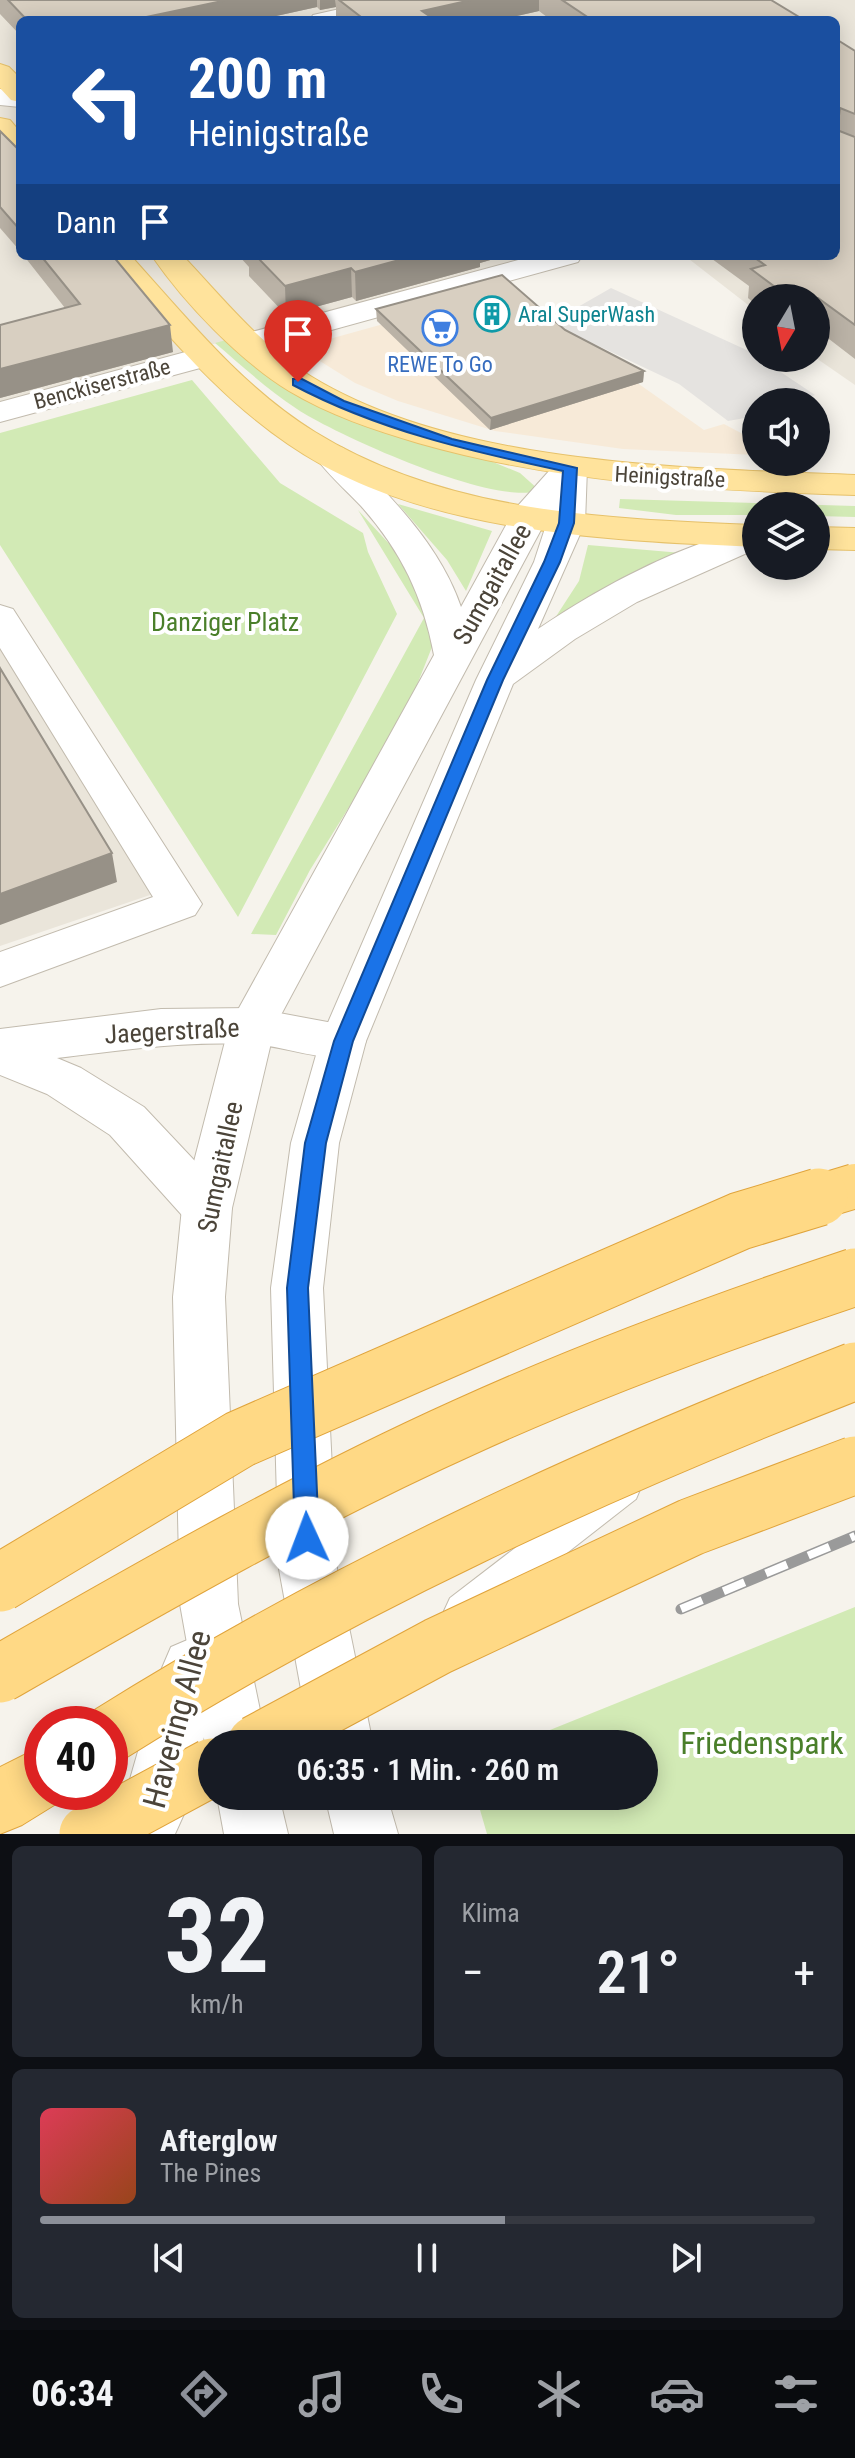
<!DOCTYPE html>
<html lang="de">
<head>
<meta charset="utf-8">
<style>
	:root { --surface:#171b24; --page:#242831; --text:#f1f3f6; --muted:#9ea1a6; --line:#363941; --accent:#8c9099 }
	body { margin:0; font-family:"Roboto Condensed",sans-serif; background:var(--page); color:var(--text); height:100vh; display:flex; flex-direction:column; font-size:30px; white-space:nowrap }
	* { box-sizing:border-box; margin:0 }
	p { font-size:26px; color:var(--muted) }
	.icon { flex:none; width:44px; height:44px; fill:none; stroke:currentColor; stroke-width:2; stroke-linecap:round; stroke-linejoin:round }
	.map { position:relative; height:1834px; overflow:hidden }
	.drawer { display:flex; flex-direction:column; gap:12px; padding:12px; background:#0d0f14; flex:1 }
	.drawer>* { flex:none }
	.top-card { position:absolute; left:16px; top:16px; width:824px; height:244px; border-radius:12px; box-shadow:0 4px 20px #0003; background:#1a4fa0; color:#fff; overflow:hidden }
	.needle { width:52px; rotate:190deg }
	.buttons { position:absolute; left:742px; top:284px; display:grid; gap:16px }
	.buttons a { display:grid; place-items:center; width:88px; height:88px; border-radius:50%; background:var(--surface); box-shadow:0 4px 20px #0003; font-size:40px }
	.speed { position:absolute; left:24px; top:1706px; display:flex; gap:16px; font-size:40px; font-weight:700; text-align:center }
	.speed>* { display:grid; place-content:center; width:104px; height:104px; border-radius:50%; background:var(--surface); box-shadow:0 4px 20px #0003; line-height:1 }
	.speed .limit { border:12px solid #d22; background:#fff; color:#111 }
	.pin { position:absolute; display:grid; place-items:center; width:68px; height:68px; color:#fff; margin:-82px -34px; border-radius:50% 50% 50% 0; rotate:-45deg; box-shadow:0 0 8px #0007 }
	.pin .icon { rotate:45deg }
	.me { position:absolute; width:88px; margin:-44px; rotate:358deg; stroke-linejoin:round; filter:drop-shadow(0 0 6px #0008) }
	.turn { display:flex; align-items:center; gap:28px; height:168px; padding:0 40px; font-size:36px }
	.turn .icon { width:104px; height:104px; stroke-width:2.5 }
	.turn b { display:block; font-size:56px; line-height:68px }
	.then { display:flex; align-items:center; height:76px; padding:0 40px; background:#0003; gap:16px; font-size:30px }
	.big { font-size:60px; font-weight:600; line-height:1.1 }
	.drawer .card { flex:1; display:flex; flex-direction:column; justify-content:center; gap:12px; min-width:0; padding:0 28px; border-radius:12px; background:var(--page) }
	.drawer .dial { align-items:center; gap:0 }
	.dial b { font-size:104px; line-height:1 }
	.song { display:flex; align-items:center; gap:24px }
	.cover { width:96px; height:96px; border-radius:12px; background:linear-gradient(135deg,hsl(350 70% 55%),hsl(20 70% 35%)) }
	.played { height:8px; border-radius:4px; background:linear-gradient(90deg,var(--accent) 60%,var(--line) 60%) }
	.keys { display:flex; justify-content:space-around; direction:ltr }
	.heat { display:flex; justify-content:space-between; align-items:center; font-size:44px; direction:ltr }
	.drawer .tiles { flex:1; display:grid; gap:12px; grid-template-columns:1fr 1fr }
	.card:last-child { grid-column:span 2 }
	.trip { position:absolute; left:198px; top:1730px; width:460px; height:80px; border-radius:40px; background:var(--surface); box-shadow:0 4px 20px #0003; font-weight:600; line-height:80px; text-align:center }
	.tab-bar { display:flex; height:128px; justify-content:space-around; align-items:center; background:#090b0e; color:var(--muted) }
	.tab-bar .icon { width:56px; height:56px }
	.tab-bar .selected { color:var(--accent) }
	.tab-bar b { font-size:36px; color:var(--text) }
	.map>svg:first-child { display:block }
	.residential { fill:#eae5da }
	.commercial { fill:#f7ead8 }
	.green { fill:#d2eab5 }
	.parking { fill:#e5e3e0 }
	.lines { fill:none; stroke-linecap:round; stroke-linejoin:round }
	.service-casing { stroke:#c2bbae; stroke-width:2 }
	.minor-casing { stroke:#c2bbae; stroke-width:2 }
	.tertiary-casing { stroke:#c2bbae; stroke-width:2 }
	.primary-casing { stroke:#e6c16a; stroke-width:2 }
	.trunk-casing { stroke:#e0a43c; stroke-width:2 }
	.service { fill:#fff; fill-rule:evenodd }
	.minor { fill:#fff; fill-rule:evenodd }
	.tertiary { fill:#fff; fill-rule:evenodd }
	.primary { fill:#ffe39c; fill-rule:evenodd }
	.trunk { fill:#ffd985; fill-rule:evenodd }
	.rail-casing { stroke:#9a9a9a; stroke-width:11 }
	.rail { stroke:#fff; stroke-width:8; stroke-dasharray:23; stroke-linecap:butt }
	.trunk-bridge-far1-casing { stroke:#e0a43c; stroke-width:46; stroke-linecap:butt }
	.trunk-bridge-casing { stroke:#e0a43c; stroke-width:59; stroke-linecap:butt }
	.trunk-bridge-far1 { stroke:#ffd985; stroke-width:44 }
	.trunk-bridge { stroke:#ffd985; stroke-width:57 }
	.wall { fill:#bab2a6 }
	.shaded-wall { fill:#979187 }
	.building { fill:#d8cfc1; stroke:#979187; stroke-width:2 }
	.route { fill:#1a73e8; stroke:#114b97; stroke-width:2 }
	.labels { text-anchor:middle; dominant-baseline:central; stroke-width:8; stroke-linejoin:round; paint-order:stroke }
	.far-culture-label { font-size:22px; fill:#0d838f; stroke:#fff; text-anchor:start }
	.far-shop-label { font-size:22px; fill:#366cbe; stroke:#fff }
	.far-street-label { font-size:22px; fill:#4b4439; stroke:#fff }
	.street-label { font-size:26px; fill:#4b4439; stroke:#fff }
	.park-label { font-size:26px; fill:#4a7f2a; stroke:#fff }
	.near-street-label { font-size:32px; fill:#4b4439; stroke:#fff }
	.near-park-label { font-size:32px; fill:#4a7f2a; stroke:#fff }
</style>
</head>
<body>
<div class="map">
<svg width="855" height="1834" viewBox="0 0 855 1834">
	<rect width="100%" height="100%" fill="#f6f3ec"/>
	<path class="residential" d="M0 0H855V385L816 358V298H756V311L685 256H836V20H20V256H531L0 403Z
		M0 647 153 894 0 946Z"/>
	<path class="commercial" d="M506 290 704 430 724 424 756 441V455L623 449 495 431 398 401 355 383 307 353 315 343Z"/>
	<path class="green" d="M230 339 264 368 520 473 539 490C498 508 336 435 297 409 268 390 241 365 215 343Z
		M192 380 280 483 363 533 368 552 397 614 238 917 0 545V433Z
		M620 499 855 506V517L816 516V506H756V515H676L619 508Z
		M398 504 492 531 466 591 447 560Z
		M358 510 405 561 438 632 403 720 310 870 276 935 251 934 424 618Z
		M588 545 682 553 555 618 579 581Z
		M855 1607V1834H487L476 1796H644V1744H525L545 1732Z"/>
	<path class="parking" d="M611 288 751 352 815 395 798 402H756V416L728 421 679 384 550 323Z"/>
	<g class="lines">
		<defs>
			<path id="service" d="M623 1470 636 1475 641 1487 636 1499 476 1624 463 1629 450 1624 444 1611 450 1598 610 1475Z"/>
			<path id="minor" d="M380 0H426L423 5 356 20H310L313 15Z
				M0 89 20 91V107L0 105Z
				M533 256H582L578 262 259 350H237L232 343 237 336Z
				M204 347 215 350 220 357 215 364 0 422V402Z
				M0 605 13 609 202 904 195 915 0 987V952L153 897 0 648Z
				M252 1008 360 1028 366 1041 360 1054C324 1065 286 1045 249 1044 184 1041 121 1050 57 1058L81 1068 144 1107 225 1193 232 1208 225 1223 207 1229 189 1223 110 1135 47 1094 0 1075V1029L161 1009Z
				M192 1638 213 1647 222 1668 184 1814 175 1834H129L120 1814 162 1668 171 1647Z"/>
			<path id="tertiary" d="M331 445 343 448C389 495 439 543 461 607L515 509 558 461 570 458 582 461 587 468 585 523 538 629C603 585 680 545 756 526V549L637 602 575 639 513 684 366 1041 339 1143 323 1288 337 1569 373 1744H311L279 1569 271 1288 291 1143 320 1041 476 680 534 562 550 513 275 1026 232 1208 225 1297 238 1604 267 1744H212V1761L205 1744 180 1604 173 1297 182 1208 229 1026 434 655C423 596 401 551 361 506 345 489 327 474 314 455L319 448Z
				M217 1796H279L288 1834H224Z
				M325 1796H387L398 1834H334Z"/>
			<path id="primary" d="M0 64 9 67 20 78V102L11 100 0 88Z
				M0 118 10 120 20 132V156L10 154 0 142Z
				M100 256H131C187 318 243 388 315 432 446 513 606 519 756 525V547C604 540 417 533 288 444 241 412 201 372 163 329 142 306 118 282 100 256Z
				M152 256H183C221 296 255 339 301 370 446 466 686 468 855 475V495C707 490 561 484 418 443 374 430 329 415 289 391 239 360 185 304 152 256Z
				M816 527 855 528V550L816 549Z"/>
			<path id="trunk" d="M42 1746V1792H67L64 1799 22 1825 0 1834V1767Z"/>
		</defs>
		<use href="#service" class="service-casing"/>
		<use href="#minor" class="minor-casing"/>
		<use href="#tertiary" class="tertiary-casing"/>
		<use href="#primary" class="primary-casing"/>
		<use href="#trunk" class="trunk-casing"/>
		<use href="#service" class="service"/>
		<use href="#minor" class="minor"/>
		<use href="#tertiary" class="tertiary"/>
		<use href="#primary" class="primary"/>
		<use href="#trunk" class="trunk"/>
		<defs>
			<path id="rail" d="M681 1609 855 1536"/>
		</defs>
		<use href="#rail" class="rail-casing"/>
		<use href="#rail" class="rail"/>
		<defs>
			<path id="trunk-bridge-far1" d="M812 1199 855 1186"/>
			<path id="trunk-bridge" d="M0 1583 240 1439 740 1221 819 1197
				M0 1674C152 1587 305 1499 465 1427 592 1369 723 1321 855 1277
				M110 1734C344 1587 598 1471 855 1371
				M256 1744 438 1646 691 1527 855 1465
				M88 1834 212 1767"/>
		</defs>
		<use href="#trunk-bridge-far1" class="trunk-bridge-far1-casing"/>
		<use href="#trunk-bridge" class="trunk-bridge-casing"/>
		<use href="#trunk-bridge-far1" class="trunk-bridge-far1"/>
		<use href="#trunk-bridge" class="trunk-bridge"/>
	</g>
	<path class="wall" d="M0 0H771L804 20H551L539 11 499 20H336V7L320 10 317 7 258 20H20V35L0 14Z
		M836 39 855 51V359L816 329V298H756V305L748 298 749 286 708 256H836Z
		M0 131 20 151V251L0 228Z
		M24 256H113L173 352 0 398V325L65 308Z
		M239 256H504L480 263V267L356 301 352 297 286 315 249 276V267Z
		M376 309 565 330 644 371 643 382 490 430 377 321Z"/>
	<path class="shaded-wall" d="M227 0H317V7L258 20H132Z
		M320 0H335L336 7 320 10Z
		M471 0H539V11L499 20H422V11Z
		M414 256H504L480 263V267L356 301 355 272Z
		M351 268 352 297 286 315 285 286Z
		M170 325 173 352 0 398V369Z
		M644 371 643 382 490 430 491 418Z
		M112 853 117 882 0 925V894Z"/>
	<path class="building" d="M8 0H227L132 20H27Z
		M339 0H471L422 11 435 20H365Z
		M562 0H771L804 20H592Z
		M836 39 855 51V114L840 108 837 130 855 137V325L818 298H790L751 269 765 265 752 256H836Z
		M0 131 20 151V230L0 207Z
		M41 256H113L170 325 0 369V325L80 304Z
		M256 256H414L355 272 351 268 285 286Z
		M502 275 565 330 644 371 491 418 376 309Z
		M0 668 112 853 0 894Z"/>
	<path class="route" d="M293 379H302L344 401 452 439 577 468 574 523 560 562 503 680 353 1041 326 1143 308 1288 319 1538 315 1546 307 1549 299 1546 295 1538 287 1288 305 1143 334 1041 487 680 544 562 559 523 563 471C469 451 378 430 293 385Z"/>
	<defs>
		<symbol id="building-ring" viewBox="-11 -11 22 22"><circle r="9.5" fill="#fff" stroke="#0f9aa8" stroke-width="1.5"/><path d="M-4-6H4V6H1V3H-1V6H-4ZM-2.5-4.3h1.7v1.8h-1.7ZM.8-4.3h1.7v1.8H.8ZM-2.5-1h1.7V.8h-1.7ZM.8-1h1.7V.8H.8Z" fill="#0f9aa8"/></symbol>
		<symbol id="supermarket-ring" viewBox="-11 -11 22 22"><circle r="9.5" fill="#fff" stroke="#3f7fe0" stroke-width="1.5"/><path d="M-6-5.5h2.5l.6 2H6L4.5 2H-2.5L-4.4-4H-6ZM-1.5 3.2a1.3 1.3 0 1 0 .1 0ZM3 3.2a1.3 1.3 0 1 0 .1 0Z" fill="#3f7fe0"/></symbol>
	</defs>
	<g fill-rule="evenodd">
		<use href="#building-ring" x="472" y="294" width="40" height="40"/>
		<use href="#supermarket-ring" x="420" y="308" width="40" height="40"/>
	</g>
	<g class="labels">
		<g class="far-culture-label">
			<text x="518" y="314">Aral SuperWash</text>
		</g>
		<g class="far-shop-label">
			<text x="440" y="364">REWE To Go</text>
		</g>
		<g class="far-street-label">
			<text transform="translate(102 384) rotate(-15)">Benckiserstraße</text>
			<text transform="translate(670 477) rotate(3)">Heinigstraße</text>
		</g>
		<g class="street-label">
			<text transform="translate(492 584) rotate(-61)">Sumgaitallee</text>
			<text transform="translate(172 1031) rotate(-3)">Jaegerstraße</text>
			<text transform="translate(220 1167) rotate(-78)">Sumgaitallee</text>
		</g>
		<g class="park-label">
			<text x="225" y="622">Danziger Platz</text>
		</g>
		<g class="near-street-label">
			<text transform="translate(177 1719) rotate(-75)">Havering Allee</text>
		</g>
		<g class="near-park-label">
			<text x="762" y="1743">Friedenspark</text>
		</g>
	</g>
</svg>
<div class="buttons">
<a><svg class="needle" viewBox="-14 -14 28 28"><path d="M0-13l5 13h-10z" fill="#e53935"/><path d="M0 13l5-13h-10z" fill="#9ea1a6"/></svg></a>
<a><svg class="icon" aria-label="sound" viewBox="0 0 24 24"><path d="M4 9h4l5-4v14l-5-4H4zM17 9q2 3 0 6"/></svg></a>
<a><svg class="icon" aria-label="layers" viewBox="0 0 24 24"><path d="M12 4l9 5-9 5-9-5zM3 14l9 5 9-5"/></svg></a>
</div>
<div class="speed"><div class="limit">40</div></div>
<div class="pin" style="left:298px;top:382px;background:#d93025"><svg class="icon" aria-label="arrive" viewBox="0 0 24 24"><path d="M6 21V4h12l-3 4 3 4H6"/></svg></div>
<svg class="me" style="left:307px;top:1538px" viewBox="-20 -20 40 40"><circle r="19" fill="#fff"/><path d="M0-13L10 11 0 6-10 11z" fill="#1a73e8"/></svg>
<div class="trip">06:35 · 1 Min. · 260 m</div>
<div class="top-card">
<div class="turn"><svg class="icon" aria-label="left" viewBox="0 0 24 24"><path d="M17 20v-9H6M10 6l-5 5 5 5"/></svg><div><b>200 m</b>Heinigstraße</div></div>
<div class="then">Dann<svg class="icon" aria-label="arrive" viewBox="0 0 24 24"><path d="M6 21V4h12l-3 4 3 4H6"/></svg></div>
</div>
</div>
<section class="drawer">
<div class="tiles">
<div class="card dial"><b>32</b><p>km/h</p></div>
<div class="card"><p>Klima</p>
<div class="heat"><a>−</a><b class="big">21°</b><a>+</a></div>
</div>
<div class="card">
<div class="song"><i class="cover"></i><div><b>Afterglow</b><p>The Pines</p></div></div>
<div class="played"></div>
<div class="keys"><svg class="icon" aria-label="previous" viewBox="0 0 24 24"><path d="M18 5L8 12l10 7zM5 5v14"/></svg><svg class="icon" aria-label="pause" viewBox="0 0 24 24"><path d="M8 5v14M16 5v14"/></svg><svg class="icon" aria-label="next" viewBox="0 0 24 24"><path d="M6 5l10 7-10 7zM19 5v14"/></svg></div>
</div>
</div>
</section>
<nav class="tab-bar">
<b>06:34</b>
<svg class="icon selected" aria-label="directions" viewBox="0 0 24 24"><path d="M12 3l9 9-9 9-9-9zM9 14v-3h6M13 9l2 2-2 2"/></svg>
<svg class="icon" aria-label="music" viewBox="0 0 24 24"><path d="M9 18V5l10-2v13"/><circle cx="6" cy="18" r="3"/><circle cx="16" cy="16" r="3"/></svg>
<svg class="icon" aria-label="phone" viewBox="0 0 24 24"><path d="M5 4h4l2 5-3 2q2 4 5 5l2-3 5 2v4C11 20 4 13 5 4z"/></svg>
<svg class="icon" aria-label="climate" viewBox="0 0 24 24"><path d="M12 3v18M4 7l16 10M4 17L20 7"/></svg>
<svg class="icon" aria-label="car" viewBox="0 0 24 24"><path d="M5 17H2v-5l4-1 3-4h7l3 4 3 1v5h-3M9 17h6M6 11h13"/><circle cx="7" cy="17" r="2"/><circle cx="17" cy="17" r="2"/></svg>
<svg class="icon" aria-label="filters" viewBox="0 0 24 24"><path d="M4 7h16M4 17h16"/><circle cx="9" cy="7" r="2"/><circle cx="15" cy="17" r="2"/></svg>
</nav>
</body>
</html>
